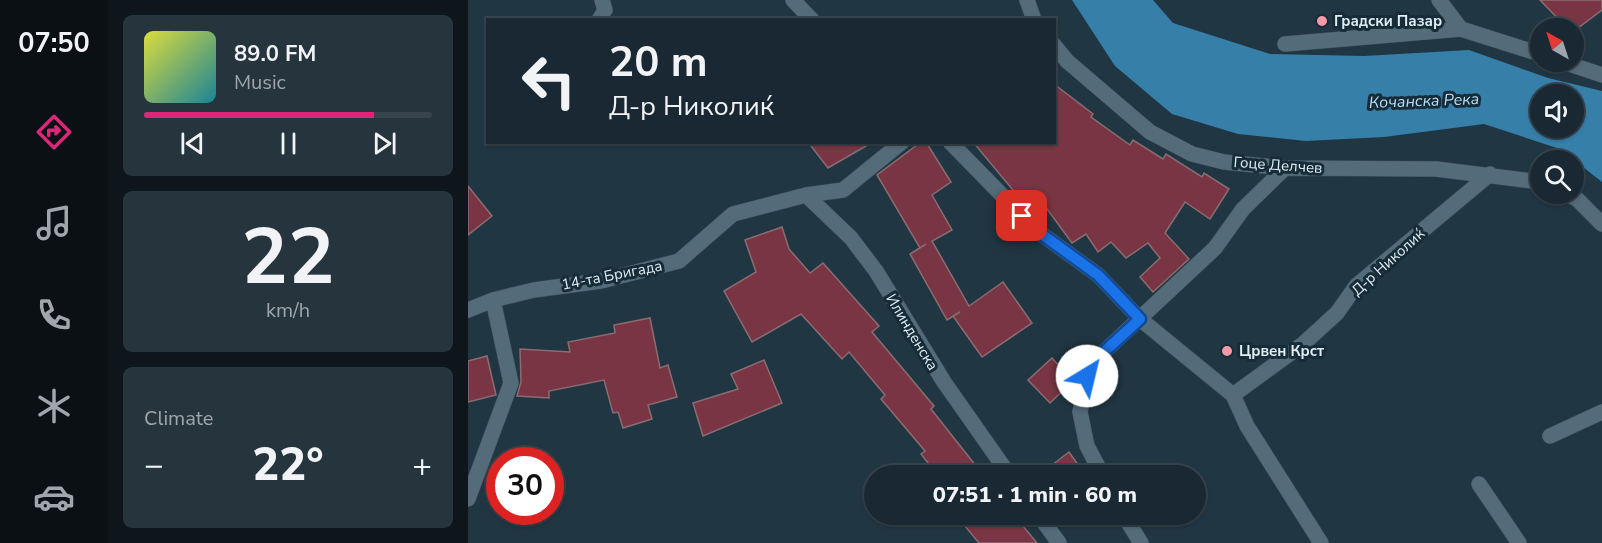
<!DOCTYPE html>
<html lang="en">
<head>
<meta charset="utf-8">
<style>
	:root { --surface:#192832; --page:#26343e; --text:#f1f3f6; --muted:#9fa6ac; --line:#37444d; --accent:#db2777 }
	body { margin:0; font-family:"Nunito Sans",sans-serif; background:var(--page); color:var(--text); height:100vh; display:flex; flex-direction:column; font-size:22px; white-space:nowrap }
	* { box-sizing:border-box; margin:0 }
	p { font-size:20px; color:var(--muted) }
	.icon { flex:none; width:33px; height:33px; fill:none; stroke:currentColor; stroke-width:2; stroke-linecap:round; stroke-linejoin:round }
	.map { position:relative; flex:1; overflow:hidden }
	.drawer { display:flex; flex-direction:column; gap:15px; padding:15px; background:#0e161c; width:360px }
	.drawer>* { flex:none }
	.banner { position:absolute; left:18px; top:18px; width:570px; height:126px; border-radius:0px; box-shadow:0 2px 4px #0004,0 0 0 2px var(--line); background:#192832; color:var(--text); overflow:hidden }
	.needle { width:39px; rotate:321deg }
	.buttons { position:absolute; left:1062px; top:18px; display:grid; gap:12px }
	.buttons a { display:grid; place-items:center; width:54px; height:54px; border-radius:50%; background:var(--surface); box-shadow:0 2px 4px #0004,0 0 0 2px var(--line); font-size:30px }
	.speed { position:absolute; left:18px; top:447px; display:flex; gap:12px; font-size:30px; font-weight:700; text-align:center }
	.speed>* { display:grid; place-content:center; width:78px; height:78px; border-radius:50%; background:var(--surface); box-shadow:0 2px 4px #0004,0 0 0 2px var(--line); line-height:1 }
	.speed .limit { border:9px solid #d22; background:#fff; color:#111 }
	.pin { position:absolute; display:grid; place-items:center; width:51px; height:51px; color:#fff; margin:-26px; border-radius:12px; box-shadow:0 3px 9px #0006 }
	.me { position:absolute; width:66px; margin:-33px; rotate:36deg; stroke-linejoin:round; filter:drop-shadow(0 0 4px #0008) }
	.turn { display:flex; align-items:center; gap:21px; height:126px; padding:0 24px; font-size:27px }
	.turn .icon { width:78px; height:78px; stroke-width:2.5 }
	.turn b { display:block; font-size:42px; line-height:51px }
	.big { font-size:45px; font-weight:800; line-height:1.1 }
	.drawer .widget { flex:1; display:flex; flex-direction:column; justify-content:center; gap:9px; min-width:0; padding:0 21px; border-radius:9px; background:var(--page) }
	.drawer .dial { align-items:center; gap:0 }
	.dial b { font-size:78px; line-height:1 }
	.song { display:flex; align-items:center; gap:18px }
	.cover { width:72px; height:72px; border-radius:9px; background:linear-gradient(135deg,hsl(60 70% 55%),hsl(190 70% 35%)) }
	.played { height:6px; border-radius:3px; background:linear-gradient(90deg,var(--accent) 80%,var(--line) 80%) }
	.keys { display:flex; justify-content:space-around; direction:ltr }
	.heat { display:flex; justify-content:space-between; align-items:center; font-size:33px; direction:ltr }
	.trip { position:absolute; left:396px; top:465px; width:342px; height:60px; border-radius:30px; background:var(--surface); box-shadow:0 2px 4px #0004,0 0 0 2px var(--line); font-weight:800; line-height:60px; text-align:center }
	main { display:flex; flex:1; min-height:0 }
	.tab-bar { display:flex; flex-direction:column; width:108px; justify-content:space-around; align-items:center; background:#0a1014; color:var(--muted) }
	.tab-bar .icon { width:42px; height:42px }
	.tab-bar .active { color:var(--accent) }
	.tab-bar b { font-size:27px; color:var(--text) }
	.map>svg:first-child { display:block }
	.water { fill:#357fa9; fill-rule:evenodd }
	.building { fill:#793543; stroke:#896d71; stroke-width:1.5 }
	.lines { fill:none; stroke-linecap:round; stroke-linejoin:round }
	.street-casing { stroke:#41545e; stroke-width:16 }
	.secondary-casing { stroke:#41545e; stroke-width:16 }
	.street { stroke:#546b79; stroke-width:15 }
	.secondary { stroke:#546b79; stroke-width:15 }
	.route-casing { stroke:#114b97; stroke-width:15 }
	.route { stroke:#1a73e8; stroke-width:10 }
	.poi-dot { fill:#f39aa8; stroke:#172c39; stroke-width:2 }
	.labels { text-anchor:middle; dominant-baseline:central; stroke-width:6; stroke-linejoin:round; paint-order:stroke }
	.poi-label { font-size:15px; font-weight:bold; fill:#dfecf4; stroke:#172c39; text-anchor:start }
	.street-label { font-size:15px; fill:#dfecf4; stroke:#172c39 }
	.water-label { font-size:16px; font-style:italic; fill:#b8ddf5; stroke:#172c39 }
</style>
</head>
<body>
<main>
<nav class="tab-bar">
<b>07:50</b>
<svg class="icon active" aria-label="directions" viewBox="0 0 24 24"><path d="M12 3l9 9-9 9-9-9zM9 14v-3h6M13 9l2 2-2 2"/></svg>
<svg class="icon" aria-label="music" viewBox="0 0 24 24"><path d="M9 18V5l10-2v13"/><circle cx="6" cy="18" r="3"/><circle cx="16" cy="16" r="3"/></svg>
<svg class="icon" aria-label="phone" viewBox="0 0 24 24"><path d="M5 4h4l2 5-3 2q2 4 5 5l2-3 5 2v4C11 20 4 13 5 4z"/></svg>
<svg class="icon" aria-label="climate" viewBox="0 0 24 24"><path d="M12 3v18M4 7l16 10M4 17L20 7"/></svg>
<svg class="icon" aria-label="car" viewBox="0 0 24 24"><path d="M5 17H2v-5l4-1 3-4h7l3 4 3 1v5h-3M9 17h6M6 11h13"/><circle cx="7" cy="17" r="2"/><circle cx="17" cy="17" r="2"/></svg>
</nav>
<section class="drawer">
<div class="widget">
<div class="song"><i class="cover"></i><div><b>89.0 FM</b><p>Music</p></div></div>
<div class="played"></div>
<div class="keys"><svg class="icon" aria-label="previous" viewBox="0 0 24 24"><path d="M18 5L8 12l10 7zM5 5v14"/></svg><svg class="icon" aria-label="pause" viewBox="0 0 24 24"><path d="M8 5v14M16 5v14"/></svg><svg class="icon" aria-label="next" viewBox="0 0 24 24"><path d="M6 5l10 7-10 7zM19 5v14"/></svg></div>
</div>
<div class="widget dial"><b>22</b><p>km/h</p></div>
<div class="widget"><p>Climate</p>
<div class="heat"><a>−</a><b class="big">22°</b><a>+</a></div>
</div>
</section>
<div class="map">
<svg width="1134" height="543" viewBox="0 0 1134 543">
	<rect width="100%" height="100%" fill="#213643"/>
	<path class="water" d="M604 0H685L705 23 802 54 896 56 1001 50 1080 78 1134 91V182L1092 149 1016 124 916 137 838 141 770 134 704 114 647 66ZM1072 94H1106V128H1072Z"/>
	<path class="building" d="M1072 0H1134V10L1106 31V28H1099Z
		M586 84 625 114 623 117 662 145 665 140 695 159 698 154 734 177 736 173 761 189 742 219 717 202 697 233 721 259 685 292 672 277 692 258 680 243 658 258 643 242 630 252 618 234 604 243 571 198 559 207 505 142H586Z
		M340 142H405L360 168Z
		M453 142H458L483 182 464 195 484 230 464 241 501 306 535 282 564 323 514 357 485 316 492 312 479 320 442 254 458 244 452 248 409 175Z
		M0 186 24 216 0 235Z
		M314 227 321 249 342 273 355 263 411 326 404 332 466 406 463 409 516 476H470L453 454 457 451 413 399 417 395 381 352 374 359 333 314 284 342 256 291 288 272 277 240Z
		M182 318 192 368 200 365 209 397 180 405 184 419 155 428 150 412 145 413 136 380 81 391V398L49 396 53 382 52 349 102 352 100 342 147 333 146 325Z
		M19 356 28 395 0 402V361Z
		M584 358 605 381 582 403 560 380Z
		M296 360 314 403 235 436 225 403 270 389 263 374Z
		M601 452 618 476H571V475Z
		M487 514H545L569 543H511Z"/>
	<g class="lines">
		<defs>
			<path id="street" d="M325 0 344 20
				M559 0 566 20
				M131 20 137 10 134 0
				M817 44 993 29
				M586 45 599 61 682 132 724 154 756 162 817 168 968 169 1072 182
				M482 142 568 230 630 275 672 319 765 395 779 426 853 543
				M1098 194 1109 199 1134 224
				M338 195 383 238 408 271 476 382 542 476
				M0 310 25 300 66 290 133 281 211 261 265 214 338 195 375 190 434 142
				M765 395 835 344 869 313 888 286 1022 174
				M1082 436 1134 412
				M635 476 619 446 612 412 619 376 638 350 747 248 775 209 817 168
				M1011 484 1051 543
				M0 499 43 383 25 300
				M570 514 591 543
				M655 514 673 543"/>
			<path id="secondary" d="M971 0 993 29 1072 54
				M1095 62 1134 75"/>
		</defs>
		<use href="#street" class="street-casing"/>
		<use href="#secondary" class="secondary-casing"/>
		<use href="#street" class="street"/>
		<use href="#secondary" class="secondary"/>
	</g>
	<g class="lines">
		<defs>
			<path id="route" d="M554 216 568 230 630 275 672 319 638 350 619 376"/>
		</defs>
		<use href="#route" class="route-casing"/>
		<use href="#route" class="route"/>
	</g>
	<g class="poi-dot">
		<circle cx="854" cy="21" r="6"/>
		<circle cx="759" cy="351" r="6"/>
	</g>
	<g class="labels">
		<g class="poi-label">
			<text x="866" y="21">Градски Пазар</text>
			<text x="771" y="351">Црвен Крст</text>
		</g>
		<g class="street-label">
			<text transform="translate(810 165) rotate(4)">Гоце Делчев</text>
			<text transform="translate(920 262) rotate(-42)">Д-р Николиќ</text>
			<text transform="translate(144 275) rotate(-11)">14-та Бригада</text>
			<text transform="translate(444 332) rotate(59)">Илинденска</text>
		</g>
		<g class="water-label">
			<text transform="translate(956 101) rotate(-2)">Кочанска Река</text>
		</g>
	</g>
</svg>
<div class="buttons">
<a><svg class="needle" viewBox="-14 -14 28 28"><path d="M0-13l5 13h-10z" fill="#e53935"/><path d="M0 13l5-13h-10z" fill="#9fa6ac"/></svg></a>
<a><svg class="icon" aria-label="sound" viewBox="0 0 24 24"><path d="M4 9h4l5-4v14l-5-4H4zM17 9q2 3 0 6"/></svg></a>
<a><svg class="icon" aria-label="search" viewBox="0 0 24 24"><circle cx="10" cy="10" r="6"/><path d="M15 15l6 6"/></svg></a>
</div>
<div class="speed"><div class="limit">30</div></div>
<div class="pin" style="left:554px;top:216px;background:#d93025"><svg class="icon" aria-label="arrive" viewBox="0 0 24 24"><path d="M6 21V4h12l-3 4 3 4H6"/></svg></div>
<svg class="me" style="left:619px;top:376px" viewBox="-20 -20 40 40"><circle r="19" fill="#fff"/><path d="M0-13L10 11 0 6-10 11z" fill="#1a73e8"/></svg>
<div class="trip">07:51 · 1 min · 60 m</div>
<div class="banner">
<div class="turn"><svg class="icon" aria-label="left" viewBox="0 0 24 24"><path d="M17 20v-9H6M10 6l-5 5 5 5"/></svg><div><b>20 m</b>Д-р Николиќ</div></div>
</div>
</div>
</main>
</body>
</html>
